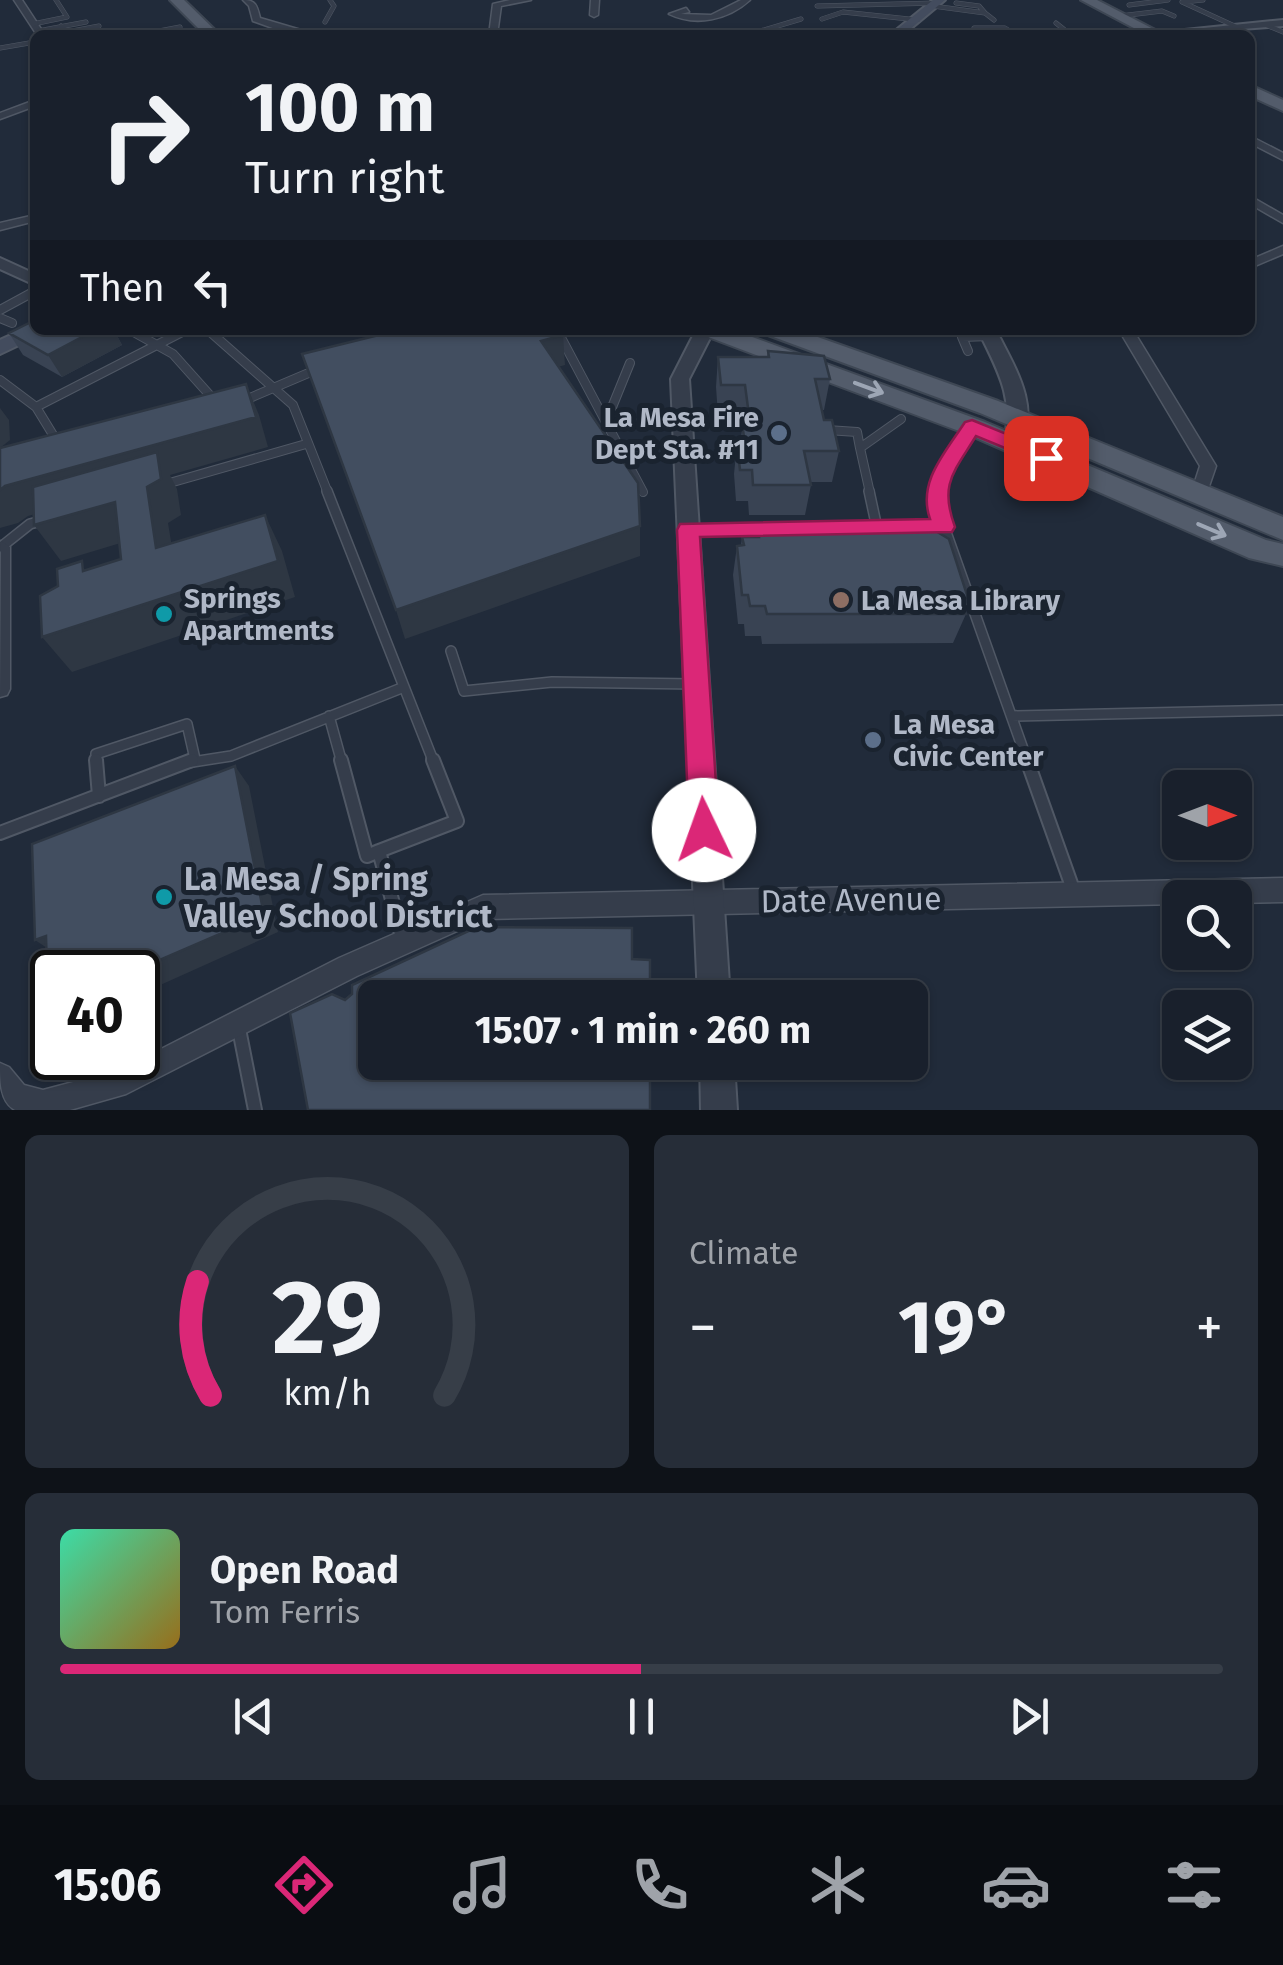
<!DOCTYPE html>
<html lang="en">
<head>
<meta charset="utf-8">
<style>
	:root { --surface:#19202c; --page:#262d38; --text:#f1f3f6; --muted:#9fa3a9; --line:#373e48; --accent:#db2777 }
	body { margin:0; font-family:"Fira Sans",sans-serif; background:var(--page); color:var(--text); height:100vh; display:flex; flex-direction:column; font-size:38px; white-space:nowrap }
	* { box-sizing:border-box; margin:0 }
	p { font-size:32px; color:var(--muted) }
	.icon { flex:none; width:55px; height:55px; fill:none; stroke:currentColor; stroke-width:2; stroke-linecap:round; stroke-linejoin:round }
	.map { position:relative; height:1110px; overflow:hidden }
	.drawer { display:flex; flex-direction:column; gap:25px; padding:25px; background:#0e1218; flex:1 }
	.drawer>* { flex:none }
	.top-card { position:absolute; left:30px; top:30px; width:1225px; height:305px; border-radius:15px; box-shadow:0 2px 8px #0004,0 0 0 2px var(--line); background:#19202c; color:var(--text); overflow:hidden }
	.needle { width:65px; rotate:90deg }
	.controls { position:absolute; left:1162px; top:770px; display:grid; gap:20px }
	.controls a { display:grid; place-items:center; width:90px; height:90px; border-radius:15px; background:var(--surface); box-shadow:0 2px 8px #0004,0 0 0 2px var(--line); font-size:50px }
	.speed { position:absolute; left:30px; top:950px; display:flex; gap:20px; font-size:50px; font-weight:700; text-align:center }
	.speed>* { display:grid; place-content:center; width:130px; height:130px; border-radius:50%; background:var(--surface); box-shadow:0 2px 8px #0004,0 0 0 2px var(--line); line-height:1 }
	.speed .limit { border:5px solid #111; border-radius:15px; background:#fff; color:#111 }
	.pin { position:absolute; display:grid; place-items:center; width:85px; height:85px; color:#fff; margin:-42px; border-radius:20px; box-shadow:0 5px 15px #0006 }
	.me { position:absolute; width:110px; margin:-55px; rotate:357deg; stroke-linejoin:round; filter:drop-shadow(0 0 8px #0008) }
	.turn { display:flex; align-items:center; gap:35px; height:210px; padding:0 50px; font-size:45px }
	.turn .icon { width:130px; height:130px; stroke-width:2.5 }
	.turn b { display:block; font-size:70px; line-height:85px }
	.then { display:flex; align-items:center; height:95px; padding:0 50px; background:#0003; gap:20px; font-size:38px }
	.big { font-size:75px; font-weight:700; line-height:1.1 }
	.drawer .tile { flex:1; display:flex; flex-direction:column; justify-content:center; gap:15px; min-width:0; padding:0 35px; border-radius:15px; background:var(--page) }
	.drawer .dial { align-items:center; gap:0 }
	.dial svg { height:260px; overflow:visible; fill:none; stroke:var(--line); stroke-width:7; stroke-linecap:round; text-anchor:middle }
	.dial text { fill:var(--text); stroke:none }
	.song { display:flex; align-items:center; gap:30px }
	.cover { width:120px; height:120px; border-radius:15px; background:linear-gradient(135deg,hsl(160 70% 55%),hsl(40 70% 35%)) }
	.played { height:10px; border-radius:5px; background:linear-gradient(90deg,var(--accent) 50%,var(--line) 50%) }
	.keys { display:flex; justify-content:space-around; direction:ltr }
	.heat { display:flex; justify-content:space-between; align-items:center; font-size:55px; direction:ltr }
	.drawer .tiles { flex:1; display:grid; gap:25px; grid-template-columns:1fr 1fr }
	.tile:last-child { grid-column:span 2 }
	.trip { position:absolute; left:358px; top:980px; width:570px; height:100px; border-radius:15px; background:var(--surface); box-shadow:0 2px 8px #0004,0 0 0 2px var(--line); font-weight:700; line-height:100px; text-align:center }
	.menu { display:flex; height:160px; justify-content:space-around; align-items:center; background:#0a0d12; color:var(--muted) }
	.menu .icon { width:70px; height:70px }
	.menu .current { color:var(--accent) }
	.menu b { font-size:45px; color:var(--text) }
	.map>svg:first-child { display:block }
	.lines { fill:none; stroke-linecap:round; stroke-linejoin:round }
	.service-far3-casing { stroke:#505865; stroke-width:5 }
	.service-far2-casing { stroke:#505865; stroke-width:10 }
	.service-far1-casing { stroke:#505865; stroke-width:12 }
	.service-casing { stroke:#505865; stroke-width:16 }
	.minor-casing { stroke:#505865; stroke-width:3 }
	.tertiary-casing { stroke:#505865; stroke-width:4 }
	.secondary-casing { stroke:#505865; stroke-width:4 }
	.primary-casing { stroke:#3e4754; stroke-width:4 }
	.service-far3 { stroke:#353d4b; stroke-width:4 }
	.service-far2 { stroke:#353d4b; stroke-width:8 }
	.service-far1 { stroke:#353d4b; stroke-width:9 }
	.service { stroke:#353d4b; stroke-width:12 }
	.minor { fill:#353d4b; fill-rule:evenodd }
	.tertiary { fill:#353d4b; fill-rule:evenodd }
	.secondary { fill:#434c5e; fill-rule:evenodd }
	.primary { fill:#535c6b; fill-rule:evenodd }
	.wall { fill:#394353 }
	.shaded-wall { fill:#2e3743 }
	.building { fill:#424e60; stroke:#2e3743; stroke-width:2.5 }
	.oneway { stroke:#9da6b5 }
	.route { fill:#db2777; stroke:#8e194d; stroke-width:2.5 }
	.service-dot { fill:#5c6f8a; stroke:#1a232f; stroke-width:4 }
	.education-dot { fill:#8d6e63; stroke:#1a232f; stroke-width:4 }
	.culture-dot { fill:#0f9aa8; stroke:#1a232f; stroke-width:4 }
	.labels { text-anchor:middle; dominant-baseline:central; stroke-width:10; stroke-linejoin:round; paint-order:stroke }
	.poi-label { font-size:28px; font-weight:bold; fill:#b0b8c7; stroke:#1a232f; text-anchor:start }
	.near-poi-label { font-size:32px; font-weight:bold; fill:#b0b8c7; stroke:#1a232f; text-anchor:start }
	.near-street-label { font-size:32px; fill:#b0b8c7; stroke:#1a232f }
</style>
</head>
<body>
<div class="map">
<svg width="1283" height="1110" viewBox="0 0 1283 1110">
	<rect width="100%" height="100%" fill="#212b3a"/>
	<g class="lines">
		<defs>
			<path id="service-far3" d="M1203 0 1182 2 1239 28
				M956 3 979 6 985 13
				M1129 5 1168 0
				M817 6 937 3
				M933 6 985 13 994 20
				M1120 16 1162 11 1174 16
				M822 19 843 12 918 20
				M325 22 334 6 330 0
				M1056 23 1071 35
				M33 24 67 17 56 0
				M1266 25 1283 32
				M61 26 67 32 99 26
				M974 28H1005L1016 35
				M38 31 86 22
				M138 35 180 27
				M747 35 801 19
				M0 48 35 42"/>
			<path id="service-far2" d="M0 310 35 291
				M0 318 12 323
				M130 330 173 354 215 401
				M208 330 293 405 328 493
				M557 330 643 492
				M968 351 962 337 990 336
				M630 363 606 422 683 426
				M0 380 36 407 186 330
				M245 400 318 369
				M36 407 58 443
				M827 430 857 432 860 448
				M166 484 306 444
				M870 493 860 448 901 419
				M937 493V484L972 427"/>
			<path id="service-far1" d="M327 491 434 763
				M869 491 877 528
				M937 491 936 504 1028 763
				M688 529H766
				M1 547 30 524 45 520
				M451 651 464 691 552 682 694 684
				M329 716 342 763
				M1012 716 1283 710
				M97 763 96 754 187 724 195 759
				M186 763 231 756 404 687"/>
			<path id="service" d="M96 760 99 796
				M341 760 367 856 379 851
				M1027 760 1074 892
				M0 833 192 760
				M403 941 379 851 457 821 433 760
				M238 1024 255 1110"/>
			<path id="minor" d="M14 0H22L45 35H37Z
				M243 0C256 0 257 6 260 18L301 30 281 31 253 21 249 6Z
				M510 0H531L501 6 497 35H489L493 4Z
				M591 0H599L598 15 594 17 590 15Z
				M741 0H750C728 20 696 27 669 14L686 8 689 12 681 14 711 15Z
				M35 100V106L0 119V113Z
				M1250 136 1283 153V160L1250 143Z
				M1250 196 1283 215V223L1250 204Z
				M35 215V221L0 230V223Z
				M1283 246V254L1250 268V260Z
				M1119 330H1133L1216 466 1205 498H1193L1191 494 1200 466Z
				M1 541 10 547V689L7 695 0 697Z
				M1283 878V902L1235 903V898H1180V904L484 919 357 976 126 1094 70 1110H15C0 1102 0 1081 0 1063L9 1067 24 1085 43 1090 122 1069 339 958 483 895Z"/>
			<path id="tertiary" d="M1283 20V26L1160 35 1165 32Z
				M900 30 914 33 915 35H896Z
				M0 258 35 274V285L0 269Z
				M696 330H714L689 379 730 998H698L671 379Z
				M978 330H996C1015 368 1041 406 1020 449L1013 451 1003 444C1016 400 997 369 978 330Z
				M700 1062H734L737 1110H701Z"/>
			<path id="secondary" d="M933 0H945L903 35H890Z
				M35 324V330H45L42 334 0 354V340Z"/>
			<path id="primary" d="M170 0H184L220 35H205Z
				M1081 0H1097L1165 35H1147Z
				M1250 85 1283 100V111L1250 96Z
				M699 330H733L985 422 1266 540 1283 544V566L1249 558 967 434 703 335Z
				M764 330H798L998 401 1283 517V540L980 413 768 335Z"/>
		</defs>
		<use href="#service-far3" class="service-far3-casing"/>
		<use href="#service-far2" class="service-far2-casing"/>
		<use href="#service-far1" class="service-far1-casing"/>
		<use href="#service" class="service-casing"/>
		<use href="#minor" class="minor-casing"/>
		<use href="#tertiary" class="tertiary-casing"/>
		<use href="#secondary" class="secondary-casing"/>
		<use href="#primary" class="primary-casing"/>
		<use href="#service-far3" class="service-far3"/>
		<use href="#service-far2" class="service-far2"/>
		<use href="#service-far1" class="service-far1"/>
		<use href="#service" class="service"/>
		<use href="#minor" class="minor"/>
		<use href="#tertiary" class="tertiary"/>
		<use href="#secondary" class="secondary"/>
		<use href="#primary" class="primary"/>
	</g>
	<path class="wall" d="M35 330H114L122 345 62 377 23 355 9 333Z
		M768 351 830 379 824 410H822L824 420 839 451 832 482H810L811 485 805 515H749L748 501H736L734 474 737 444H740L743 423 742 415H718L716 387 718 357H767Z
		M758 528 968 598 964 608 966 614 953 643 762 644 761 636H745L744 624H738L733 575 737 546 741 545 742 537H757Z"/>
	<path class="shaded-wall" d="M95 330H114L122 345 62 377 48 355Z
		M563 335 565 365 544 371 541 341Z
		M246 384 259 415 268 447 170 475 177 489 181 515 168 523 178 584 156 548 147 487 161 478 28 516 18 523 0 528V490L5 486Z
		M0 408 9 420 10 440 0 448Z
		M115 502 137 538 61 561 34 525Z
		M265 515 282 551 295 597 72 672 42 637Z
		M640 526V556L405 639 396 610Z
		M235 766 249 786 278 932 138 995V972H132Z
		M46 936 59 956 35 940Z"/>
	<path class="building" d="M35 320V330H95L48 355 9 333Z
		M399 330H559L563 335 541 341 638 483 640 526 396 610 302 354Z
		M768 351 824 356 830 379H815L824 420H832L839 451H804L811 485H753L752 470H740L737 444H745L742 423H750L745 385H721L718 357H769Z
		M246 384 256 417 5 486 0 490V448Z
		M157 452 161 479 147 487 156 548 265 515 278 561 42 637 40 596 58 586 57 569 82 561 83 571 121 559 115 502 34 525 33 487Z
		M929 527 949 539 968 598H961L966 614H767L765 606H750L748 595H742L737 546 744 545 742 537H759L758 528Z
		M235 766 264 915 132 972H52V1008L48 1010 46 936 35 940 32 844Z
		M477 927 632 928V959L650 960V998H375V1062H650V1110H308L290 1013 332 994 345 1000 352 994V985Z"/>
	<defs><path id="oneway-shaft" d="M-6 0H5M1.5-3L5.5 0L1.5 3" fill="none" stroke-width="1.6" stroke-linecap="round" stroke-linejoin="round" transform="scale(2.5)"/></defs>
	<g class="oneway">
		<use href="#oneway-shaft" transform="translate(869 388) rotate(20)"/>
		<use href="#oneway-shaft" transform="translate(1212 530) rotate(23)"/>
	</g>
	<path class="route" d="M972 420 1053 453 1056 458 1046 465 976 436C954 472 939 484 955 527L952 532 700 537 719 830 714 840 704 844 694 840 689 830 677 530 680 524 930 519C917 482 945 453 965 422Z"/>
	<g class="service-dot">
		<circle cx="779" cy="433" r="10"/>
		<circle cx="873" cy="740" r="10"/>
	</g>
	<circle class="education-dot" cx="841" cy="600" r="10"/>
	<g class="culture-dot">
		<circle cx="164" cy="614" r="10"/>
		<circle cx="164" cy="897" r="10"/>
	</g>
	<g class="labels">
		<g class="poi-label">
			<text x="759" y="417" text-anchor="end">La Mesa Fire<tspan x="759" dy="32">Dept Sta. #11</tspan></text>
			<text x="184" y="598">Springs<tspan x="184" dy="32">Apartments</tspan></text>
			<text x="861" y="600">La Mesa Library</text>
			<text x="893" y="724">La Mesa<tspan x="893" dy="32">Civic Center</tspan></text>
		</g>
		<g class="near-poi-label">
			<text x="184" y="879">La Mesa / Spring<tspan x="184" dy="37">Valley School District</tspan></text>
		</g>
		<g class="near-street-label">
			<text transform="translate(851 900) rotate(-1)">Date Avenue</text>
		</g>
	</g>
</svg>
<div class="controls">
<a><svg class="needle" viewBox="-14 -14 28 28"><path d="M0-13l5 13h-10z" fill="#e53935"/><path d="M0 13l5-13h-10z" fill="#9fa3a9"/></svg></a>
<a><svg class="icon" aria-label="search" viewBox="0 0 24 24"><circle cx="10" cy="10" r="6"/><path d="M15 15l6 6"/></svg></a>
<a><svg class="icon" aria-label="layers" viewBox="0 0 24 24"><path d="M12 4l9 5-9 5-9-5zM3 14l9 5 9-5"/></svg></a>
</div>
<div class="speed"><div class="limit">40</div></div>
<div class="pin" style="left:1046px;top:458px;background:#d93025"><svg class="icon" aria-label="arrive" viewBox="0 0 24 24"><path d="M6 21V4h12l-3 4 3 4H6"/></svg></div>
<svg class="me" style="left:704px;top:830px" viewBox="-20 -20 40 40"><circle r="19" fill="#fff"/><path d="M0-13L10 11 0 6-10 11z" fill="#db2777"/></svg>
<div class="trip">15:07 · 1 min · 260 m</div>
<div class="top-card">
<div class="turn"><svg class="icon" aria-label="right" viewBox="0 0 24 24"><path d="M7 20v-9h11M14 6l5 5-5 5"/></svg><div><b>100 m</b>Turn right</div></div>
<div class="then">Then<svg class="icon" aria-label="left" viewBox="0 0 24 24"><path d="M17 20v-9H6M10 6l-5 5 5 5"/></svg></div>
</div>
</div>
<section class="drawer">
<div class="tiles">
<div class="tile dial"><svg viewBox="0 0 100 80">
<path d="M14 69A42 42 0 1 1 86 69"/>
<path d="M14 69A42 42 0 0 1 10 34" stroke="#db2777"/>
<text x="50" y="56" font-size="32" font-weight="700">29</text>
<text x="50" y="72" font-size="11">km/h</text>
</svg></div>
<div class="tile"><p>Climate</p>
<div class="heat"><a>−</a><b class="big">19°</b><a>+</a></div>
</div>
<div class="tile">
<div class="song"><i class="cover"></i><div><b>Open Road</b><p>Tom Ferris</p></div></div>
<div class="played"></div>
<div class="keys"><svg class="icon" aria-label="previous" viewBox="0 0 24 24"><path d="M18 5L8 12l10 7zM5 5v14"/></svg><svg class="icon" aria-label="pause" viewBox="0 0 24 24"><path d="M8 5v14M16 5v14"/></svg><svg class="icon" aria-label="next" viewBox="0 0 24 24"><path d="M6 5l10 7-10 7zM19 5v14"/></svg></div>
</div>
</div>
</section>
<nav class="menu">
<b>15:06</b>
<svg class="icon current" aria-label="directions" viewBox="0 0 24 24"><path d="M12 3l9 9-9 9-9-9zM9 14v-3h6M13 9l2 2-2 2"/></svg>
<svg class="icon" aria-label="music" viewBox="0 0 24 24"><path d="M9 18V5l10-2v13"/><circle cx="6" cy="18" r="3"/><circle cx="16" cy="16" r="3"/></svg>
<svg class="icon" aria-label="phone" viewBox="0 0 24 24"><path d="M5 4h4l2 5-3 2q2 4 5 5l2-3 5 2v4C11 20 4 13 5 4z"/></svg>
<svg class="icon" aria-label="climate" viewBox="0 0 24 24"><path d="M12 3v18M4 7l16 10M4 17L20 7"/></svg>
<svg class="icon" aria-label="car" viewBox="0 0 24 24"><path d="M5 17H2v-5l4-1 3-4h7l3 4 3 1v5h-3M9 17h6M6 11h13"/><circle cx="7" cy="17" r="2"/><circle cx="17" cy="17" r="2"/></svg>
<svg class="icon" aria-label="filters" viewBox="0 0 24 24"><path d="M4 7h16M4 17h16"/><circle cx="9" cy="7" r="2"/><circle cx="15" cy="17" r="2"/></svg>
</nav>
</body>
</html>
